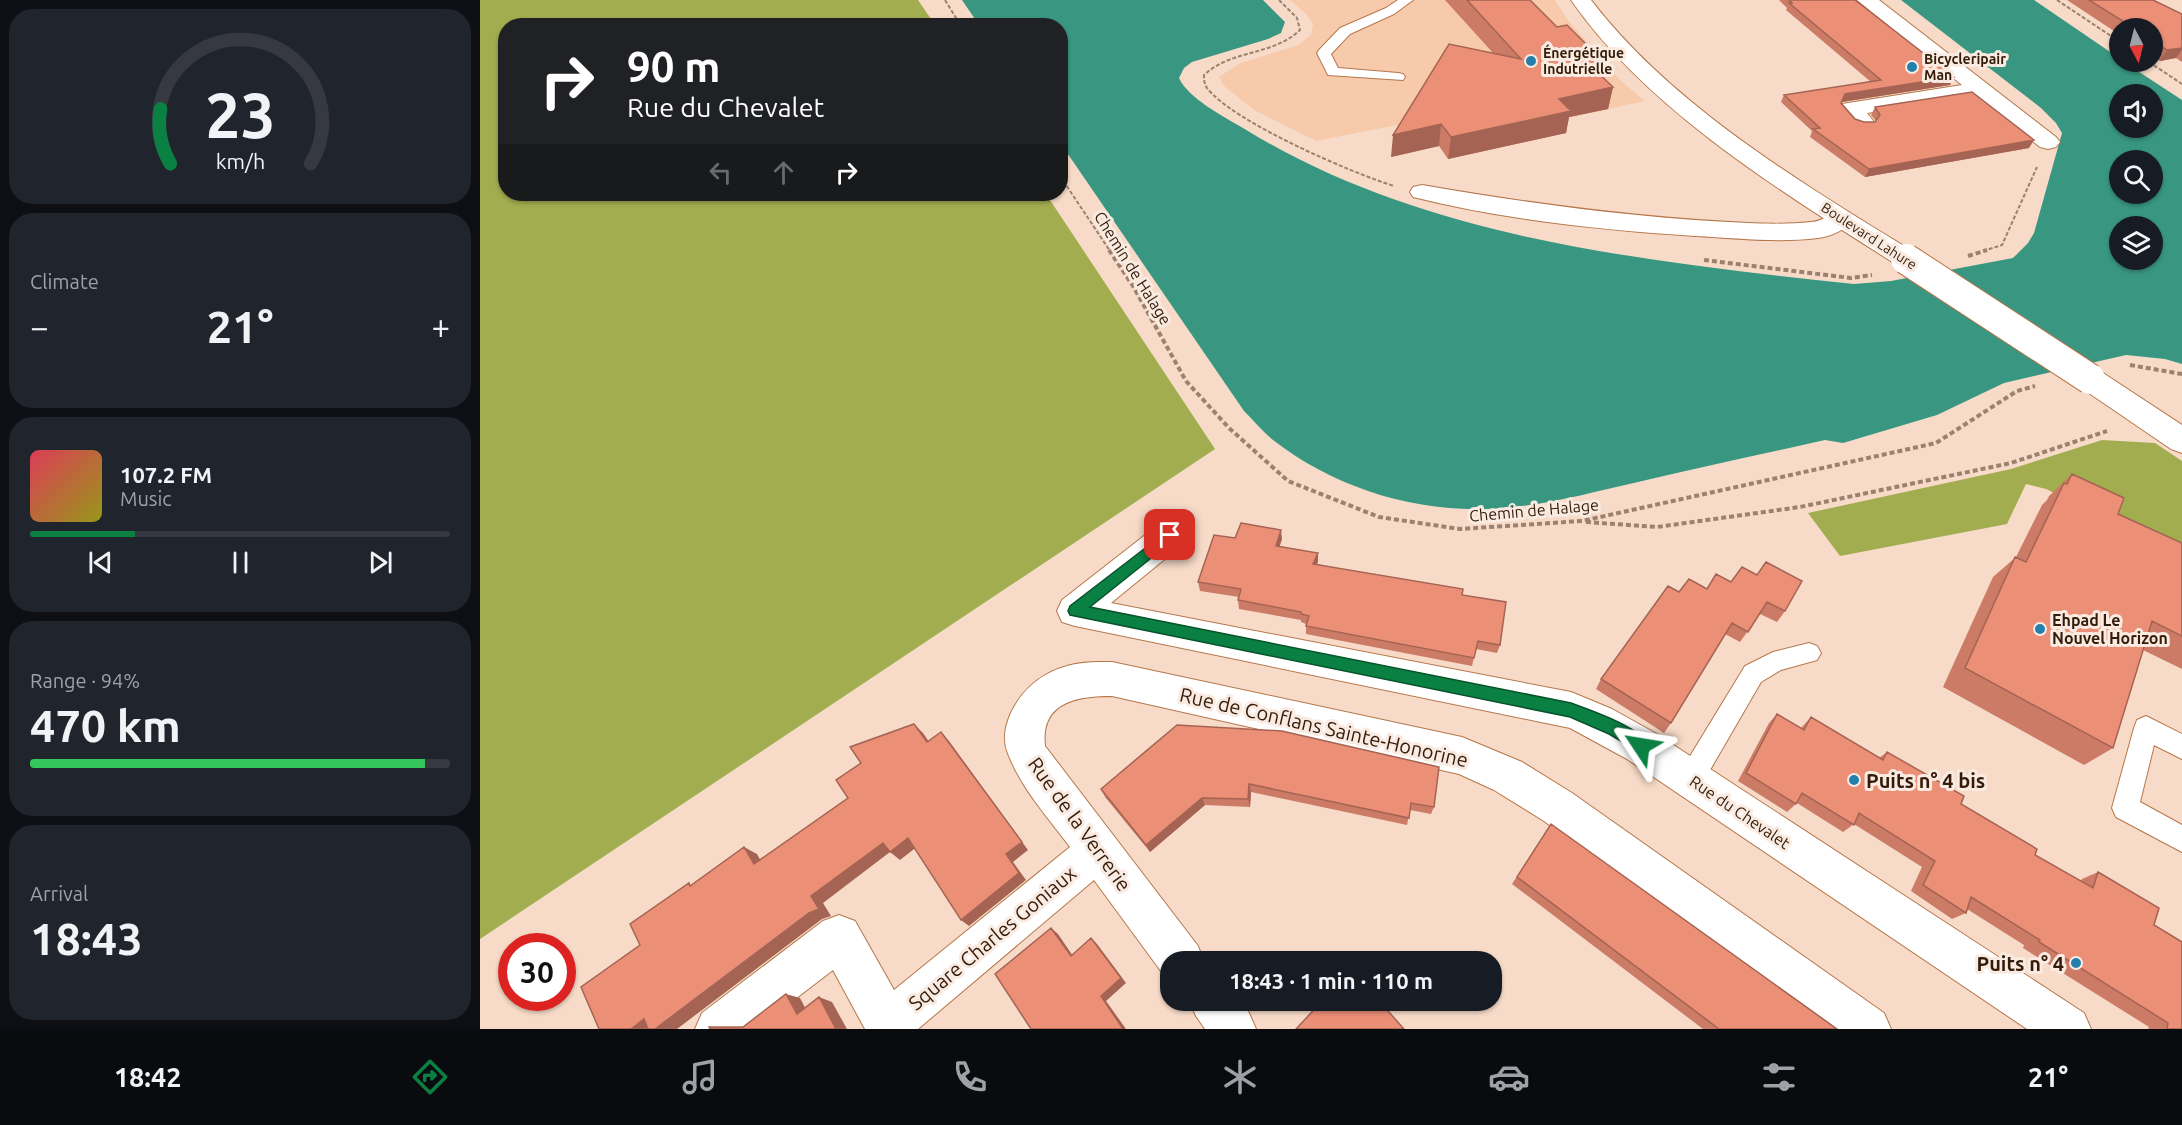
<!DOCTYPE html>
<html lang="en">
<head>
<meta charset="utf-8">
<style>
	:root { --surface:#171b24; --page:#20242c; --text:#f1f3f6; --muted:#9ea1a6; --line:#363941; --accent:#0b8043 }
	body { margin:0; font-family:Ubuntu,sans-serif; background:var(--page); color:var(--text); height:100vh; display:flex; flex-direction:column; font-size:22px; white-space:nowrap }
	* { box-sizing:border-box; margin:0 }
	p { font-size:20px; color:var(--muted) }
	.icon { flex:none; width:33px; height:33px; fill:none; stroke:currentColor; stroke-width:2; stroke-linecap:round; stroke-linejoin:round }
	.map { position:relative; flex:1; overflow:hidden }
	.sheet { display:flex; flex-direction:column; gap:9px; padding:9px; background:#0d0f14; width:480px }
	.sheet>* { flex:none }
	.guide { position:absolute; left:18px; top:18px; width:570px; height:183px; border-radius:24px; box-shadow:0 2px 4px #0004; background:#202124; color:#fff; overflow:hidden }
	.needle { width:39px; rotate:173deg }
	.buttons { position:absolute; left:1629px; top:18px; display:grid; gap:12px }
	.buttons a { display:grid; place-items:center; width:54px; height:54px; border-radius:50%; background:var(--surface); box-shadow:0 2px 4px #0004; font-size:30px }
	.speed { position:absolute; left:18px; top:933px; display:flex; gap:12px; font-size:30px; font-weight:700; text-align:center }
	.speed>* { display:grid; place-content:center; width:78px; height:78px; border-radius:50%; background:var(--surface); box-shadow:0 2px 4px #0004; line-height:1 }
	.speed .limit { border:9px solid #d22; background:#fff; color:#111 }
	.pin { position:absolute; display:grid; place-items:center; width:51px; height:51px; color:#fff; margin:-26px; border-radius:12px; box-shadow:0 3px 9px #0006 }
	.me { position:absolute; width:66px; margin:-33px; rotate:303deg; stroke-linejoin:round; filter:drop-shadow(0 0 4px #0008) }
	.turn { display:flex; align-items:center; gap:21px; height:126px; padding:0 30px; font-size:27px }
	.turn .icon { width:78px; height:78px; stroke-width:2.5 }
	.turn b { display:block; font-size:42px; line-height:51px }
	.lanes { display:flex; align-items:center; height:57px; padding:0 30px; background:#0003; justify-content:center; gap:30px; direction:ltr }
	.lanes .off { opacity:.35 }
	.big { font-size:45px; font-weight:700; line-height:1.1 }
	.sheet .tile { flex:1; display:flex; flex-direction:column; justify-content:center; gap:9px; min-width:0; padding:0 21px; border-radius:24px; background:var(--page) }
	.sheet .dial { align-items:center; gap:0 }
	.dial svg { height:156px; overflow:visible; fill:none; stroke:var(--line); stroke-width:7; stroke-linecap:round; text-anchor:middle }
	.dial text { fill:var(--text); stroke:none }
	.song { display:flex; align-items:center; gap:18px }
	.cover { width:72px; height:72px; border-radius:9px; background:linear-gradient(135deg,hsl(350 70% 55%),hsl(60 70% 35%)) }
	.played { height:6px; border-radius:3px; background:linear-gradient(90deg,var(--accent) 25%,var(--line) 25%) }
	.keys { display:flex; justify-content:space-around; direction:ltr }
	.heat { display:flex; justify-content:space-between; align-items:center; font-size:33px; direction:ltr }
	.charge { height:9px; border-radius:4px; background:linear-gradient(90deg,#34c759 94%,var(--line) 0) }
	.trip { position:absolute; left:680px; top:951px; width:342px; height:60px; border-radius:24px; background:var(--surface); box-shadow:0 2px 4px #0004; font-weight:700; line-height:60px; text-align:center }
	.dock { display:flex; height:96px; justify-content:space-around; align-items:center; background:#090b0e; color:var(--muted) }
	.dock .icon { width:42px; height:42px }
	.dock .active { color:var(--accent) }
	.dock b { font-size:27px; color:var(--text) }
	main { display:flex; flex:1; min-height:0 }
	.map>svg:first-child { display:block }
	.built { fill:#f7caac }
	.forest { fill:#a2ad50 }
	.water { fill:#399781; fill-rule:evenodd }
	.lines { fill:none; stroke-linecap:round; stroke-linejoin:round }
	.service-casing { stroke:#b6774a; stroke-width:2 }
	.minor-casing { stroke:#b6774a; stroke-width:2 }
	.secondary-casing { stroke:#b6774a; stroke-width:2 }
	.path-far1 { stroke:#9c816e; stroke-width:2; stroke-dasharray:4 2; stroke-linecap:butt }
	.path { stroke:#9c816e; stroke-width:4; stroke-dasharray:5 3; stroke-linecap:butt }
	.service { fill:#fff; fill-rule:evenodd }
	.minor { fill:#fff; fill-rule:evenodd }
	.secondary { fill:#fff; fill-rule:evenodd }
	.secondary-bridge-casing { stroke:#b6774a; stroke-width:32; stroke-linecap:butt }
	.secondary-bridge { stroke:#fff; stroke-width:30 }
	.wall { fill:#cb7b66 }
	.shaded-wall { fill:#a56453 }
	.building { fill:#ec8f77; stroke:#a56453; stroke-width:1.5 }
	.route { fill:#0b8043; stroke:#07532c; stroke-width:1.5 }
	.poi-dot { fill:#2380ad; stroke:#f9ebe2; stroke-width:2 }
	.labels { text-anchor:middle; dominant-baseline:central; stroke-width:6; stroke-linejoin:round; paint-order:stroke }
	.far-poi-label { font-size:14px; font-weight:bold; fill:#351c09; stroke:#f9ebe2; text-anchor:start }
	.far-street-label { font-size:14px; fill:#351c09; stroke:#f9ebe2 }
	.street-label { font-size:16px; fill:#351c09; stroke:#f9ebe2 }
	.poi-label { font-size:16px; font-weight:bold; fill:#351c09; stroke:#f9ebe2; text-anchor:start }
	.near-street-label { font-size:20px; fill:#351c09; stroke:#f9ebe2 }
	.near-poi-label { font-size:20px; font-weight:bold; fill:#351c09; stroke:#f9ebe2; text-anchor:start }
</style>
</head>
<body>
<main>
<section class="sheet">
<div class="tile dial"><svg viewBox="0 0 100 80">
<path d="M14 69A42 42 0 1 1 86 69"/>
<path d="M14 69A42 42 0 0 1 9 41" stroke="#0b8043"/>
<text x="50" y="56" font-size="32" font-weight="700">23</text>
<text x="50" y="72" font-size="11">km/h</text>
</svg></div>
<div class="tile"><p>Climate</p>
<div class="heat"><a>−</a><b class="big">21°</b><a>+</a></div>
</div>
<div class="tile">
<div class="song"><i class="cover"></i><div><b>107.2 FM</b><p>Music</p></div></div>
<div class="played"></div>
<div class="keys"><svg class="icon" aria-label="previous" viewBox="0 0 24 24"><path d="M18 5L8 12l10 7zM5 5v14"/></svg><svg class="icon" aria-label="pause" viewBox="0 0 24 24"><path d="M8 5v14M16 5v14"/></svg><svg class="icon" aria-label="next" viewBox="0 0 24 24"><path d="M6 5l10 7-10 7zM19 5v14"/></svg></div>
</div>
<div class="tile"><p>Range · 94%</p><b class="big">470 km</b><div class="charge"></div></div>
<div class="tile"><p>Arrival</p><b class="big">18:43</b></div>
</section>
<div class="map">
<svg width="1702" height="1029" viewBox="0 0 1702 1029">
	<rect width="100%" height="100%" fill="#f7dbc8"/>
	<path class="built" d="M810 0H1075L1087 19 1140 80 1165 101 1074 121 983 112 836 141 774 110 744 86 739 77 758 64 818 45 831 35 833 24 826 14Z"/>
	<path class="forest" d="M0 0H438L455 25 26 26V194H566L735 449 0 939Z
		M1622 440 1675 443 1702 461V550L1630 520 1566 489 1546 484 1527 524 1360 556 1328 513 1531 469Z"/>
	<path class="water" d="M482 0H783L805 22 801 33 788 39 712 62 704 68 699 78C708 98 744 117 763 128 899 212 1055 244 1212 265 1266 272 1320 279 1374 284L1411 281 1533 258 1548 243 1554 233 1582 133 1576 123 1561 108 1421 0H1554L1639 58 1640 62H1644L1702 100V364L1685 359 1646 355 1524 383 1457 415 1363 443 1345 440C1283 454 1220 467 1158 482 1117 491 1075 503 1033 507 949 517 860 492 793 440 783 432 774 421 764 411L581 144 580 26 499 25ZM1640 94H1672V128H1640ZM1640 160H1672V194H1640ZM1640 226H1672V260H1640Z"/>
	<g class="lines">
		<defs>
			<path id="service" d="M918 0H933L914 14 870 34 851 54 858 68 918 73 923 74 925 77 923 80 848 75 837 53 839 50 860 28 906 8Z
				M1329 643 1337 646 1341 653 1337 660 1301 670 1281 682 1219 789 1210 792 1201 789 1197 780 1201 771 1265 666 1293 652Z
				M1666 716 1702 734V759L1674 745 1660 802 1702 825V852L1636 817 1632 808 1654 728 1657 720Z"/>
			<path id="minor" d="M1377 0H1399L1576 137 1580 142 1576 147 1568 149 1560 147 1496 96 1387 113 1394 122 1391 127C1376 131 1367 121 1359 109L1362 104 1482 85Z
				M942 185C1052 204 1156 218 1268 223 1288 224 1311 224 1331 222 1346 221 1354 209 1370 213L1374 219C1367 229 1350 237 1338 238 1298 243 1255 238 1215 236 1121 230 1025 220 933 197L930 192 933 187Z
				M690 521 702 525 707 535 702 545 631 603 1091 692 1132 709 1175 733 1604 1013 1611 1029H1547L1147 759 1090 728 595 626 582 622 577 611 582 600 678 525Z
				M618 662H632L982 737 1042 762 1092 793 1404 1013 1411 1029H1349L1064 821 1014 790 979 774 632 696C597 696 560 702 565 746L718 946 724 962H690V979L686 978 614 880 438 1029H385L353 970 276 1029H215L222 1013 343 921 359 915 375 921 414 990 590 847C567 816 540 787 527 751 523 739 525 727 530 715 546 679 579 662 618 662Z
				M709 1000H760L769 1013 776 1029H725L716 1016Z"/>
			<path id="secondary" d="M1091 0H1111C1193 107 1322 183 1435 253L1439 259 1435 265 1426 268 1417 265C1304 193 1168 111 1091 0Z
				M1610 368 1620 371 1702 425V453L1691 449 1600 387 1595 379 1600 371Z"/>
		</defs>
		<use href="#service" class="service-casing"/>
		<use href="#minor" class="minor-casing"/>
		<use href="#secondary" class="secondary-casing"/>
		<path class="path-far1" d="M465 0 481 26
			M799 0 817 18 820 30C793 56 752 49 724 75 724 80 724 84 727 88 753 122 872 173 914 186
			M1577 0 1640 42
			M1669 62 1702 84
			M580 176 630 251
			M1503 251 1522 245 1557 167"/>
		<path class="path" d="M629 250 653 286 706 381 749 428 808 481 899 517 980 529 1102 521 1456 443 1537 391 1555 386
			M1488 256 1507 250
			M1224 260 1371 278 1392 275
			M1650 365 1702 374
			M1106 522 1177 527 1320 507 1531 463 1627 431"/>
		<use href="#service" class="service"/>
		<use href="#minor" class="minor"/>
		<use href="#secondary" class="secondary"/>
		<defs>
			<path id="secondary-bridge" d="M1426 259 1610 379"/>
		</defs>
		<use href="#secondary-bridge" class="secondary-bridge-casing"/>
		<use href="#secondary-bridge" class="secondary-bridge"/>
	</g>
	<path class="wall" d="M965 0H1050L1077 27 1125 63 1122 77 1133 87 1128 109 1089 117 1086 133 968 159 959 146 911 157 1013 53Z
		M1299 0H1375L1474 77 1470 85 1362 102 1361 103 1375 119 1384 122H1395L1396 121 1391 115 1395 107 1549 148 1385 177 1330 137 1332 131 1301 102 1304 95 1391 82 1306 10 1307 8Z
		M1587 0H1673L1702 14V62L1696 58 1680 61 1672 56V28H1640V35Z
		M1592 474 1638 514 1702 543V669L1663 650 1633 748 1604 765 1463 687 1513 577 1536 557 1562 505 1567 500 1569 496Z
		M802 539 799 546 838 553 837 564 982 595 1020 645 1017 653 996 649 992 666 826 634V624L821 622V620L759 609 758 600 759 597 720 591 718 582Z
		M1251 582 1305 611 1297 622 1280 614 1260 642 1245 634 1191 723 1184 733 1116 689 1121 679 1199 592 1227 589Z
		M1297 714 1321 728 1331 717 1399 758 1407 752 1555 855 1601 881 1602 879 1618 872 1674 925 1702 1029H1668L1669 1027 1543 948 1544 945 1487 909 1486 913 1472 919 1431 891 1442 867 1374 824 1363 832 1317 803 1307 812 1258 781 1289 723Z
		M697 725 954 807 951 814 930 810 927 825 771 792 770 807 725 805 670 852 625 797 621 789Z
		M1071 824 1357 1029H1223L1032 884Z"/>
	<path class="shaded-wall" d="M1702 48V50L1696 58 1680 61 1687 50Z
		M1125 63 1120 84 1111 66Z
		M1474 77 1470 85 1362 102 1365 94Z
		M1133 87 1128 109 1089 117 1086 133 968 159 971 137 1079 99Z
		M961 124 959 146 911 157 913 135Z
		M1554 140 1549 148 1385 177 1389 169Z
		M801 530 802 539 797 555 796 546Z
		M838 553V562L833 573V564Z
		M434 724 443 733 456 752 447 742Z
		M461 732 469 741 548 850 533 862 546 880 489 926 481 920Z
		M769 784 771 792 770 807 768 799Z
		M722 798 725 805 670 852 666 845Z
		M428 838 438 846 420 860 410 852 343 903 351 916 342 919 197 1029H175L331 896 403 843Z
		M264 847 277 854 287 872 274 864Z
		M571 928 578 934 597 962 591 956Z
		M611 938 617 944 646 983 626 1001 646 1029H643L621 996Z
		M306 994 320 998 331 1019 317 1014Z
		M339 997 352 1002 367 1029H356Z
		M917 1000H919L906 1015 908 1011Z
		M164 1019 174 1029H151Z"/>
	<path class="building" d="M987 0H1050L1077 27 1087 25 1125 63 1111 66 1133 87 1079 99 1091 111 971 137 961 124 913 135 969 44 1041 59Z
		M1309 0H1375L1474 77 1365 94 1361 103 1375 119 1384 122H1395L1400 115 1395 107 1492 92 1554 140 1389 169 1333 129 1340 128 1304 95 1401 80 1309 3H1312Z
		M1609 0H1673L1702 14V48L1687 50 1672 41V28H1654Z
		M1592 474 1644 498 1638 514 1702 543V636L1672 621 1633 748 1485 668 1535 557 1546 562 1584 483 1587 484Z
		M761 523 801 530 796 546 838 553 833 564 983 589 982 595 1026 602 1020 645 998 641 994 658 826 626 829 616 821 614V612L758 600 761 589 718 582 734 535 755 538Z
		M1286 562 1322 581 1305 611 1287 602 1268 632 1252 623 1191 723 1121 679 1188 586 1199 592 1209 579 1227 589 1236 574 1251 582 1262 567 1277 575Z
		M1297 714 1324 730 1331 717 1403 760 1407 752 1484 796 1481 804 1557 849 1555 855 1613 888 1618 872 1679 908 1674 925 1702 942V1029H1687L1688 1023 1559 942 1560 940 1491 897 1486 913 1443 885 1455 861 1379 813 1374 825 1322 793 1316 804 1266 773Z
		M434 724 447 742 461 732 542 842 526 854 539 873 481 920 428 838 410 852 403 843 331 896 339 909 329 913 175 1029H168L164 1019 151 1029H119L101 987 160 945 150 924 209 883 210 886 264 847 274 864 368 798 356 780 381 763 370 747Z
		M697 725 802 731 959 767 954 807 931 803 929 818 769 784 768 799 722 798 666 845 621 789Z
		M1071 824 1357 1029H1239L1037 877Z
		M571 928 591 956 611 938 641 978 621 996 643 1029H551L515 974Z
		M886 955 892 962H879Z
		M306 994 317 1014 339 997 356 1029H230L229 1027H263Z
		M843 1000H917L908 1011 924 1029H816Z"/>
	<path class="route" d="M690 529 695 531 697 535 695 539 610 607 1091 703C1110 710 1161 727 1169 746L1167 751 1161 753 1129 734 1090 717 590 615 588 611 590 606Z"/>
	<g class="poi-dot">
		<circle cx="1051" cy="61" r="6"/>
		<circle cx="1432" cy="67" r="6"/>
		<circle cx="1560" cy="629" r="6"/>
		<circle cx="1374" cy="780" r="6"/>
		<circle cx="1596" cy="963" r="6"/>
	</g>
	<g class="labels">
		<g class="far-poi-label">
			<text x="1063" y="53">Énergétique<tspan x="1063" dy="16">Indutrielle</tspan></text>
			<text x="1444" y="59">Bicycleripair<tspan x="1444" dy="16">Man</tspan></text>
		</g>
		<g class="far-street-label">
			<text transform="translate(1389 236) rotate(33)">Boulevard Lahure</text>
		</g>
		<g class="street-label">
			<text transform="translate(653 268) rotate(58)">Chemin de Halage</text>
			<text transform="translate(1054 510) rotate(-5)">Chemin de Halage</text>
			<text transform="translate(1260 812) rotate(34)">Rue du Chevalet</text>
		</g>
		<g class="poi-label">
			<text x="1572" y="620">Ehpad Le<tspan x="1572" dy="18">Nouvel Horizon</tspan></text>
		</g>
		<g class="near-street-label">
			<text transform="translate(844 727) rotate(13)">Rue de Conflans Sainte-Honorine</text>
			<text transform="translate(600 824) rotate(54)">Rue de la Verrerie</text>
			<text transform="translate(512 938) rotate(-40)">Square Charles Goniaux</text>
		</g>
		<g class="near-poi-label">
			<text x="1386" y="780">Puits n° 4 bis</text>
			<text x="1584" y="963" text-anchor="end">Puits n° 4</text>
		</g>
	</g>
</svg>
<div class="buttons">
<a><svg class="needle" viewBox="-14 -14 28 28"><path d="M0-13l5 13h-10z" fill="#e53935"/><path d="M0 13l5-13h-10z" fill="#9ea1a6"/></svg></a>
<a><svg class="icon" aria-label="sound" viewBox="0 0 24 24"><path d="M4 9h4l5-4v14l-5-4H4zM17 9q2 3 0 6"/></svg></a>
<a><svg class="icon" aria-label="search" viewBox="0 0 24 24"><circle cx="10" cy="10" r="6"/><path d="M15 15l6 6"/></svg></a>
<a><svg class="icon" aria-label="layers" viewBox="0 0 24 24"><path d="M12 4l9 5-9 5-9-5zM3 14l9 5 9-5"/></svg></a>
</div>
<div class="speed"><div class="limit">30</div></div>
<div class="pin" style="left:690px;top:535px;background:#d93025"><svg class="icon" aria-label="arrive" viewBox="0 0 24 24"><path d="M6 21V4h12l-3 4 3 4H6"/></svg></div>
<svg class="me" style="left:1161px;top:746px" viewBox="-20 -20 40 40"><path d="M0-17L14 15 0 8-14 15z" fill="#0b8043" stroke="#fff" stroke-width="4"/></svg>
<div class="trip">18:43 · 1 min · 110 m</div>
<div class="guide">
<div class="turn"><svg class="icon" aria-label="right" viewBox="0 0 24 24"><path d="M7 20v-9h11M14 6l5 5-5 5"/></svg><div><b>90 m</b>Rue du Chevalet</div></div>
<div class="lanes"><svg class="icon off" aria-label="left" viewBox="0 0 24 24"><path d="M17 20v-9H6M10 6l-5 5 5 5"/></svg><svg class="icon off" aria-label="ahead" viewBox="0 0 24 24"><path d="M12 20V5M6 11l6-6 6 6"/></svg><svg class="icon" aria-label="right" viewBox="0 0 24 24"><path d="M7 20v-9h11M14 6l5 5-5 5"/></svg></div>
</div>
</div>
</main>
<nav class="dock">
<b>18:42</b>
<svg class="icon active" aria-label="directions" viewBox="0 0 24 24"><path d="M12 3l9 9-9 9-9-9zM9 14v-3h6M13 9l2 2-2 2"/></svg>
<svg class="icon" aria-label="music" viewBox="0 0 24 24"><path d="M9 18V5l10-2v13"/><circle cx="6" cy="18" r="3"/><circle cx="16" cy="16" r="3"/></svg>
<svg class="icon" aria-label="phone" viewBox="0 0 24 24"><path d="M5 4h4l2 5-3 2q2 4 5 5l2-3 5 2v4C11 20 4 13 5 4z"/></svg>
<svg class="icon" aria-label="climate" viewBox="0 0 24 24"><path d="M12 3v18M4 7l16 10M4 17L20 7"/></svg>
<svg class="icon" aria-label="car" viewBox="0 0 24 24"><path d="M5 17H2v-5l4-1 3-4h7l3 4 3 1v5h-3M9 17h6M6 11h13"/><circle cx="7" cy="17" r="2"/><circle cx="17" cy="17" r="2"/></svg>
<svg class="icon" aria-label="filters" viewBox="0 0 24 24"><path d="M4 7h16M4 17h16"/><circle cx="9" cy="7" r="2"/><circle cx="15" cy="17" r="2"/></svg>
<b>21°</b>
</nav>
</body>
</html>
